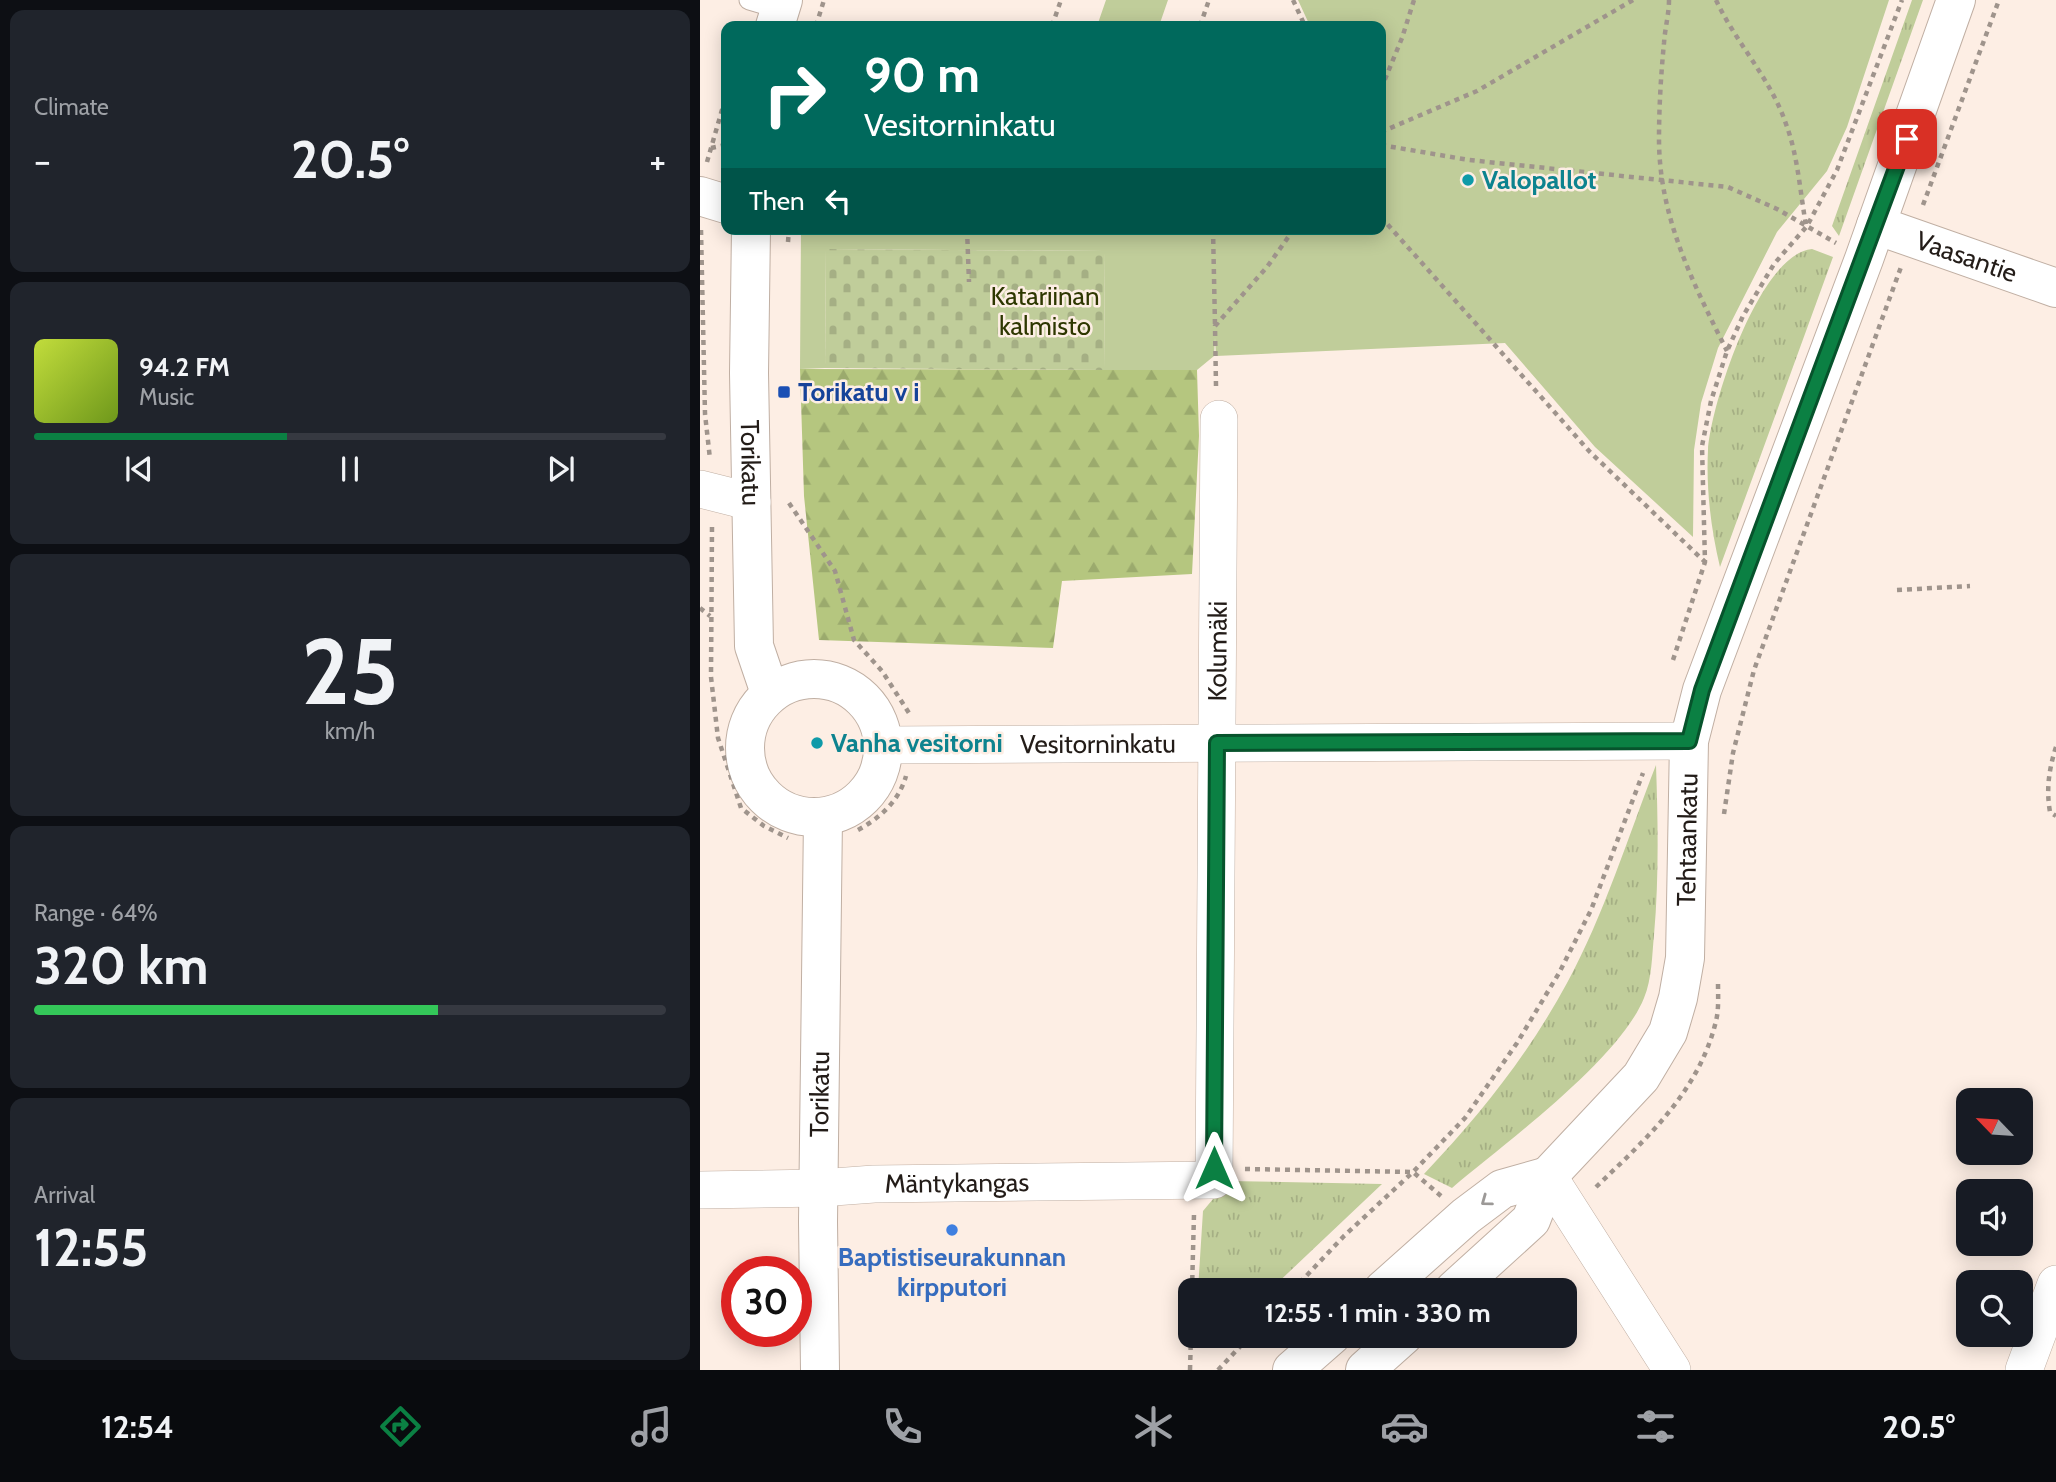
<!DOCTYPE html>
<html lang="en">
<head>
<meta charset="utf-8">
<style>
	:root { --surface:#171b24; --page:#20242c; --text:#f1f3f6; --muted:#9ea1a6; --line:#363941; --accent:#0b8043 }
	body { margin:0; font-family:Cabin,sans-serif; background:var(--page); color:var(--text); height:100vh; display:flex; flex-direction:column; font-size:26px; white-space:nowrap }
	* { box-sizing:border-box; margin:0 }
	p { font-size:23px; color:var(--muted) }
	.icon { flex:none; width:38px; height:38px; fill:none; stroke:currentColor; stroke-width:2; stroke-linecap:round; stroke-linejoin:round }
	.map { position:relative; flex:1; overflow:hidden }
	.drawer { display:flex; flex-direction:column; gap:10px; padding:10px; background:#0d0f14; width:700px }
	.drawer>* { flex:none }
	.banner { position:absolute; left:21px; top:21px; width:665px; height:214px; border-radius:14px; box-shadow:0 4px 18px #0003; background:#00695c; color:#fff; overflow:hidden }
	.needle { width:46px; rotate:295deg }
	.controls { position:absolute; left:1256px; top:1088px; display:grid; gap:14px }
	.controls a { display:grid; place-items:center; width:77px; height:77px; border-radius:14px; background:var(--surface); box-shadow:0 4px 18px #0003; font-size:35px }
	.speed { position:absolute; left:21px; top:1256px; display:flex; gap:14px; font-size:35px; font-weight:700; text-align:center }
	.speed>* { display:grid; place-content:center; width:91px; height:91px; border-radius:50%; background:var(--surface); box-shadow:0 4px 18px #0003; line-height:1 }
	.speed .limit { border:10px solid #d22; background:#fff; color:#111 }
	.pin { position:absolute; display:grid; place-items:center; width:60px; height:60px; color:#fff; margin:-30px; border-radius:14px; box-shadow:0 4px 10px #0006 }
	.me { position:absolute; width:77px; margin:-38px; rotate:0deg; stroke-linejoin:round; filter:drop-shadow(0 0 5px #0008) }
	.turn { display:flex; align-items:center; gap:24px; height:147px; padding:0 28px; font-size:32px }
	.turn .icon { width:91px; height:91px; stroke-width:2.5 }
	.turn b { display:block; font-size:49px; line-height:60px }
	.then { display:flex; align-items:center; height:66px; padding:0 28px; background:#0003; gap:14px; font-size:26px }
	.big { font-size:52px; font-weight:700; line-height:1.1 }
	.drawer .card { flex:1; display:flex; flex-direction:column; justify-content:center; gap:10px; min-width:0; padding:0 24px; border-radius:14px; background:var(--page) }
	.drawer .dial { align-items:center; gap:0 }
	.dial b { font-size:91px; line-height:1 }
	.song { display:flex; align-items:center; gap:21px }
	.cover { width:84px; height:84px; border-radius:10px; background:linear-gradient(135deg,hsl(70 70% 55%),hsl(80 70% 35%)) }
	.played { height:7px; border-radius:4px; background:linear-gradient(90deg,var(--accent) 40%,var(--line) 40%) }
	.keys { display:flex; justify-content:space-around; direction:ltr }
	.heat { display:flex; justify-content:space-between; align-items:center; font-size:38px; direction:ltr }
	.charge { height:10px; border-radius:5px; background:linear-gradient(90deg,#34c759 64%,var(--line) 0) }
	.trip { position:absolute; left:478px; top:1278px; width:399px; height:70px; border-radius:14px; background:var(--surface); box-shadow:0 4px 18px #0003; font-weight:700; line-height:70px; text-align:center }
	.tab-bar { display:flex; height:112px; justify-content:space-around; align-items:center; background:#090b0e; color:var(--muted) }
	.tab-bar .icon { width:49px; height:49px }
	.tab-bar .selected { color:var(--accent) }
	.tab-bar b { font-size:32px; color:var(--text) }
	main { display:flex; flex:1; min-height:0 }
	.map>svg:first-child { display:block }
	.grass { fill:url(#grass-tufts) }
	.forest { fill:url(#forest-firs) }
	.cemetery { fill:url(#cemetery-stones) }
	.green { fill:#c0cd9a }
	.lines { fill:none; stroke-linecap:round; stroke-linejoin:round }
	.lane-casing { stroke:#c0afa3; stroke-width:21 }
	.street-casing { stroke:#c0afa3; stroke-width:38 }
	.secondary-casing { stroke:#c0afa3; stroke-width:40 }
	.path { stroke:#9f948c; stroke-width:4.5; stroke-dasharray:5 5; stroke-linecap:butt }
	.lane { stroke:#fff; stroke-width:19 }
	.street { stroke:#fff; stroke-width:37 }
	.secondary { stroke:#fff; stroke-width:38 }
	.oneway { stroke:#9c9997 }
	.route-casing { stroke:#07532c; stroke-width:18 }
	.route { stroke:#0b8043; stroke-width:12 }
	.culture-dot { fill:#0f9aa8; stroke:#fdeee4; stroke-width:2.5 }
	.transit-dot { fill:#1a4fb4; stroke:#fdeee4; stroke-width:2.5 }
	.shop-dot { fill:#3f7fe0; stroke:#fdeee4; stroke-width:2.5 }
	.labels { text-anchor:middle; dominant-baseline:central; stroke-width:5; stroke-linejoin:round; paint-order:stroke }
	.culture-label { font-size:26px; font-weight:bold; fill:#0d838f; stroke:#fdeee4; text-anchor:start }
	.street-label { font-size:26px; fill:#231c18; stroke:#fdeee4 }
	.park-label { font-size:26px; fill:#2e3700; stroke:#fdeee4 }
	.transit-label { font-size:26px; font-weight:bold; fill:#164399; stroke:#fdeee4; text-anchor:start }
	.shop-label { font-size:26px; font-weight:bold; fill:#366cbe; stroke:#fdeee4 }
</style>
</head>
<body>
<main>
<section class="drawer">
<div class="card"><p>Climate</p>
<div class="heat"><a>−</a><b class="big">20.5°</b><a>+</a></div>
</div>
<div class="card">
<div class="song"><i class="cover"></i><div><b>94.2 FM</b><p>Music</p></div></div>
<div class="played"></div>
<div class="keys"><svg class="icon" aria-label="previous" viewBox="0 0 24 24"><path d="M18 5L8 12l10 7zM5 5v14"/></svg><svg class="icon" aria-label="pause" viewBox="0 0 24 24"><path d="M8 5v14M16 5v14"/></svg><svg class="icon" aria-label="next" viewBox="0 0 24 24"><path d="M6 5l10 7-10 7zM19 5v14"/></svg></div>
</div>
<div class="card dial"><b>25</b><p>km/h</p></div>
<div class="card"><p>Range · 64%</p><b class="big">320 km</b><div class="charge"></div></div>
<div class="card"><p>Arrival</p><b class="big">12:55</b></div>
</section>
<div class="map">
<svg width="1356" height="1370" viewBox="0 0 1356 1370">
	<defs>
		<pattern id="grass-tufts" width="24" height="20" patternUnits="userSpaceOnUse" patternTransform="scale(1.75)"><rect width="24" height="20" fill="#c0cd9a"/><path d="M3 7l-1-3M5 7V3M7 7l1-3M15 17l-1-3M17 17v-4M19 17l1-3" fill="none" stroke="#a5af84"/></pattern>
		<pattern id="forest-firs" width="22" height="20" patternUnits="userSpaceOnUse" patternTransform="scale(1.75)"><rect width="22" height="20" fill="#b5c67f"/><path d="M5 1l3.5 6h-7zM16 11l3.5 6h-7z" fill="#9baa6d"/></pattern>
		<pattern id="cemetery-stones" width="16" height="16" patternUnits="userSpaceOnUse" patternTransform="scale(1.75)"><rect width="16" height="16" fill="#c0cd9a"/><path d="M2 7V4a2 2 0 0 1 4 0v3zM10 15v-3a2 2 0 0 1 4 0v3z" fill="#a5af84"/></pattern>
	</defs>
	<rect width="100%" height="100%" fill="#fdeee4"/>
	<path class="grass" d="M1212 0H1223L1139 236 1132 226Z
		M1112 249 1133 257 1020 567C1011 529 1006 490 1008 450 1011 404 1059 254 1112 249Z
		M956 765C958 822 959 879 954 935 952 955 952 979 944 998 919 1060 805 1143 752 1188L724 1174C781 1114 828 1055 867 983 904 915 928 837 956 765Z
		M528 1181 682 1184 570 1290H498L503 1211Z"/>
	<path class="forest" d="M100 369 497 370 499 436 492 574 362 581 353 648 119 640 104 496Z"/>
	<path class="cemetery" d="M126 249 405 251 404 370 125 368Z"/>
	<path class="green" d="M406 0H468L459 26H397Z
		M598 0H1189L1147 127 1127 171 1077 232 1018 348 1001 403 994 450 993 537 895 447 805 343 516 356 515 338 514 356 497 370H404L405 251 126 249 125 368 100 369 101 229H681V26H610Z"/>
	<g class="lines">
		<defs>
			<path id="lane" d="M49 0 80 9"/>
			<g id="street">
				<path d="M0 489 52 502"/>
				<path id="s1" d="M184 745 989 741"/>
				<path d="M848 1176 972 1370"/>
				<path id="s2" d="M0 1190 120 1188 174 1184 514 1180 519 419"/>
				<path d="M1324 1370 1356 1284"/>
			</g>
			<g id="secondary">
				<path d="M75 26 83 0"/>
				<path d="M0 196 26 204"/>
				<path id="s3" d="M1176 225 1356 288"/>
				<path id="s4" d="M51 229 49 373 54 646 70 693"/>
				<circle cx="114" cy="748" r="69"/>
				<path d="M683 1290 766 1216 802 1189 848 1176"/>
				<path id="s5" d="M754 1290 831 1220 848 1176 941 1077 968 1032 978 998 985 958 989 741 1002 690 1164 259 1256 0"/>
				<path id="s6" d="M120 1370 118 1222 123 817"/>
				<path d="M592 1370 632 1335"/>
				<path d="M665 1370 704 1335"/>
			</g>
		</defs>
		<use href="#lane" class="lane-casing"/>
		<use href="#street" class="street-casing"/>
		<use href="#secondary" class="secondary-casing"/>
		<path class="path" d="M593 0 605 26
			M969 0C969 14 965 28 964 43 961 74 959 107 959 139 959 217 993 283 1027 351
			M1016 0C1036 43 1071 79 1086 124 1098 156 1100 192 1106 225
			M116 26 124 0
			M352 26 361 0
			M500 26 509 0
			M681 89 702 38 714 0
			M681 132 777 91 933 0
			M681 145 769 160 1028 187 1077 209 1136 243
			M11 148 26 145
			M7 162 26 96
			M1223 205 1299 0
			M681 217 890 452 1005 562
			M267 229 269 282
			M513 229 515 325
			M1 230 5 414 10 459
			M88 242 89 229
			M516 386 515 326 567 267 594 229
			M89 503 135 571 154 640 182 671 209 713
			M12 527 11 677 18 738 41 808 64 826 88 838
			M1197 590 1270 586
			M0 608 10 616
			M973 660 1005 562 1002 446 1011 401 1027 351 1043 316 1074 264 1107 226 1137 170 1202 0
			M1356 747C1349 769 1346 789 1350 812L1356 816
			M1024 814 1033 753 1054 670 1201 267
			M158 830C180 818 199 801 206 776
			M545 1169 713 1172 741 1196
			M896 1187C946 1139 999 1092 1016 1021 1019 1009 1018 995 1018 983
			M492 1290 494 1214
			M593 1290 644 1236 713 1172 765 1118 817 1043 859 973 891 910 943 773
			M490 1370 491 1335
			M518 1370 551 1335"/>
		<use href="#lane" class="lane"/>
		<use href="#street" class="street"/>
		<use href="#secondary" class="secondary"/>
	</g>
	<defs><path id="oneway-chevron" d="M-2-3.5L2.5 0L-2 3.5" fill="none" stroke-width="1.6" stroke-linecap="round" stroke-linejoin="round" transform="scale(1.75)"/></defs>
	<use class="oneway" href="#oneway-chevron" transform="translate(786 1201) rotate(144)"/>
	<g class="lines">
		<defs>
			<path id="route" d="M514 1168 517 743 989 741 1002 690 1207 139"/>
		</defs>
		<use href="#route" class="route-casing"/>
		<use href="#route" class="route"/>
	</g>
	<g class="culture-dot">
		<circle cx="768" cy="180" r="7"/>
		<circle cx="117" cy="743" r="7"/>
	</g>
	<rect class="transit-dot" x="77" y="385" width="14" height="14" rx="3.5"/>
	<circle class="shop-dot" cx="252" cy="1230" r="7"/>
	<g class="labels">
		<g class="culture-label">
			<text x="782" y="180">Valopallot</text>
			<text x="131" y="743">Vanha vesitorni</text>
		</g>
		<g class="street-label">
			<text stroke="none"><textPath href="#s3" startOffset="96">Vaasantie</textPath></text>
			<text stroke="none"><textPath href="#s4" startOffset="234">Torikatu</textPath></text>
			<text stroke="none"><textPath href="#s2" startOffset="1043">Kolumäki</textPath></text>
			<text stroke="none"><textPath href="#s1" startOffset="214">Vesitorninkatu</textPath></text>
			<text stroke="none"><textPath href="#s5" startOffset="534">Tehtaankatu</textPath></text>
			<text stroke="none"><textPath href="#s6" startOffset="276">Torikatu</textPath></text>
			<text stroke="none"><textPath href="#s2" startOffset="257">Mäntykangas</textPath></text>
		</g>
		<g class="park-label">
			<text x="345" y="296">Katariinan<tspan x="345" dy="30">kalmisto</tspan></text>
		</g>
		<g class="transit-label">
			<text x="98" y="392">Torikatu v i</text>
		</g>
		<g class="shop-label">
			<text x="252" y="1257">Baptistiseurakunnan<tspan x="252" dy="30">kirpputori</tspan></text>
		</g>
	</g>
</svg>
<div class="controls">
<a><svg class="needle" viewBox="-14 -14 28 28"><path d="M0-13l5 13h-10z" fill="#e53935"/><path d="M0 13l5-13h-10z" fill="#9ea1a6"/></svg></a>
<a><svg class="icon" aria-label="sound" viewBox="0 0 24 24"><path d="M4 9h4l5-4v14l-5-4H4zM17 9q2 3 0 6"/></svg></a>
<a><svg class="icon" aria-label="search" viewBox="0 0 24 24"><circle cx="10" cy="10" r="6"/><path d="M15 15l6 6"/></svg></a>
</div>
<div class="speed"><div class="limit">30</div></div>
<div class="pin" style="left:1207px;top:139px;background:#d93025"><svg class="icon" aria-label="arrive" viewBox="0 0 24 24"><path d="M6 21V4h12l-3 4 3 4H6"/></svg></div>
<svg class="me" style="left:514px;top:1168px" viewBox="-20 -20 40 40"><path d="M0-17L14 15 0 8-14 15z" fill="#0b8043" stroke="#fff" stroke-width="4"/></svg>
<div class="trip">12:55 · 1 min · 330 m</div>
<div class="banner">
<div class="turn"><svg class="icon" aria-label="right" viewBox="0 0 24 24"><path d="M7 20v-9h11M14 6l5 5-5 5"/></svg><div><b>90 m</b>Vesitorninkatu</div></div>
<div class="then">Then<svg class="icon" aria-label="left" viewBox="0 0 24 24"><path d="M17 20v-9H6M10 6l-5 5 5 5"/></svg></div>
</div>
</div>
</main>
<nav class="tab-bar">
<b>12:54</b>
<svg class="icon selected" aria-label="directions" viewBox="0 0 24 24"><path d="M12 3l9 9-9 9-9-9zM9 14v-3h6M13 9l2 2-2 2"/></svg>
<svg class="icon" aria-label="music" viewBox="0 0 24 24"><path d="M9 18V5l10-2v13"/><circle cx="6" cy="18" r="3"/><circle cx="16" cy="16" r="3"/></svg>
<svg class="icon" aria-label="phone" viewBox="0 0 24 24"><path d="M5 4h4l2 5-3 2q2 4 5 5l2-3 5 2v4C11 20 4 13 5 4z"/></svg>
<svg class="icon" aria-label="climate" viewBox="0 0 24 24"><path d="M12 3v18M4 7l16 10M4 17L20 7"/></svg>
<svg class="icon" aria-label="car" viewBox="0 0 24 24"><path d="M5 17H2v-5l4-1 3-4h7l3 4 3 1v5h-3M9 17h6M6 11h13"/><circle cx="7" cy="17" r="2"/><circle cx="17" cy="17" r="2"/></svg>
<svg class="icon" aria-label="filters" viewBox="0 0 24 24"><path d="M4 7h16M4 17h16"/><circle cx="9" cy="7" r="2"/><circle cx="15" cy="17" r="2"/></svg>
<b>20.5°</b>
</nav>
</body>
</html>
